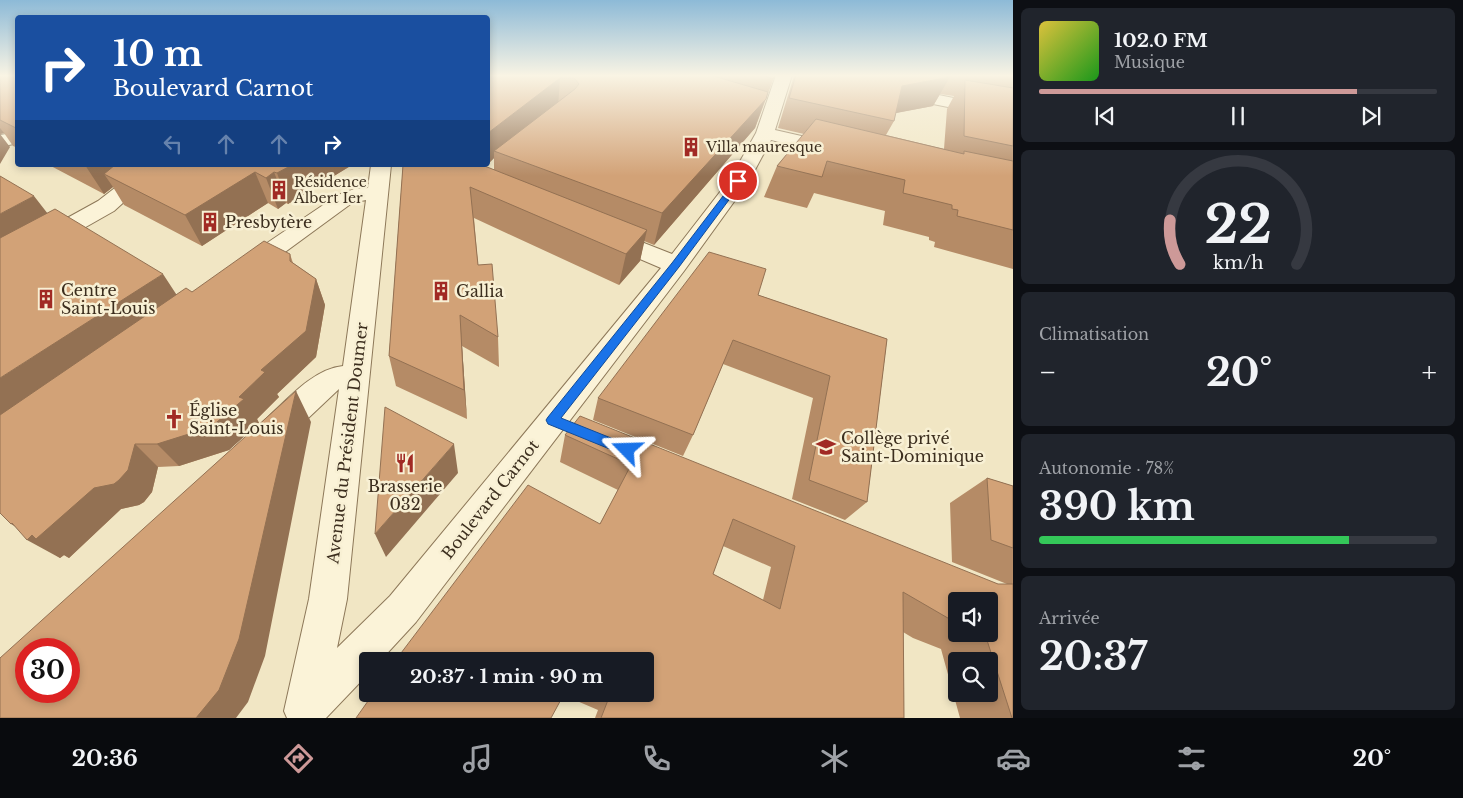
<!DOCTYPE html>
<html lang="fr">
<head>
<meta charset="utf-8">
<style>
	:root { --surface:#171b24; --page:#20242c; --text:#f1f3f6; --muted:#9ea1a6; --line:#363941; --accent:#cd9998 }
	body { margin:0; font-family:"Libre Baskerville",serif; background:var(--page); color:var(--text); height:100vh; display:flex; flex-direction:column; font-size:19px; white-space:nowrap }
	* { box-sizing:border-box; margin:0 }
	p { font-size:16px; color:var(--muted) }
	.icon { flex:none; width:28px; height:28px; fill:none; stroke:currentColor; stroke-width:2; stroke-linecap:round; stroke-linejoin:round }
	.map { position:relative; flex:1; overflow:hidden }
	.panel { display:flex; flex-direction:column; gap:8px; padding:8px; background:#0d0f14; width:450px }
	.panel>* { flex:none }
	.guide { position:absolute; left:15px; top:15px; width:475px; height:152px; border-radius:5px; box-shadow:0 2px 8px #0003; background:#1a4fa0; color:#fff; overflow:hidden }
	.controls { position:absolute; left:948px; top:592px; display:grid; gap:10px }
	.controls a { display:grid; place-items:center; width:50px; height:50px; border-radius:5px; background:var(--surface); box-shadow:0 2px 8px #0003; font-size:25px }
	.speed { position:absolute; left:15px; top:638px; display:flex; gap:10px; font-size:25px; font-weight:700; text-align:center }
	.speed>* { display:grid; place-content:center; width:65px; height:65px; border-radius:50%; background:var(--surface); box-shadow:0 2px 8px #0003; line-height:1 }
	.speed .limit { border:8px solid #d22; background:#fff; color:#111 }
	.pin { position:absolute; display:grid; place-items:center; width:42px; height:42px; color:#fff; margin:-21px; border:2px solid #fff; border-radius:50%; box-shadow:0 1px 5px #0007 }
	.me { position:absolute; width:55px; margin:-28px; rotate:292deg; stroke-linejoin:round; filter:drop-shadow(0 0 4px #0008) }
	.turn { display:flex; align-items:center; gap:18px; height:105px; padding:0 15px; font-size:22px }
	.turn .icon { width:65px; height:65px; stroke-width:2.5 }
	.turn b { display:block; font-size:35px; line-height:42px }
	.lanes { display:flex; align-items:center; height:48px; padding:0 15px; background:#0003; justify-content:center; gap:25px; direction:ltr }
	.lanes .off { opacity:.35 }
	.big { font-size:38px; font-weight:700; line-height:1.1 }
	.panel .card { flex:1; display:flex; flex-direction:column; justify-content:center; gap:8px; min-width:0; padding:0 18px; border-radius:8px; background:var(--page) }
	.panel .dial { align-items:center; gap:0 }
	.dial svg { height:130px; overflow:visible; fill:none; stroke:var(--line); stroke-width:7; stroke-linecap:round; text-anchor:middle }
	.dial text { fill:var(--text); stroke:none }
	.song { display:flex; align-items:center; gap:15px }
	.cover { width:60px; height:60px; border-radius:8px; background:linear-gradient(135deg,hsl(50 70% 55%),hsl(120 70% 35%)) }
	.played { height:5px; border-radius:2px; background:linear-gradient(90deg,var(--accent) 80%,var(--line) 80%) }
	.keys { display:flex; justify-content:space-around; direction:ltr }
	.heat { display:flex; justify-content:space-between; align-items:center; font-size:28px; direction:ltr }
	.charge { height:8px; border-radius:4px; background:linear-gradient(90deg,#34c759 78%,var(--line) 0) }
	.trip { position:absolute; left:359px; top:652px; width:295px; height:50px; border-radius:5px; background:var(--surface); box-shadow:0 2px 8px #0003; font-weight:700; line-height:50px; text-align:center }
	.tabs { display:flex; height:80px; justify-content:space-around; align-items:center; background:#090b0e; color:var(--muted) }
	.tabs .icon { width:35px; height:35px }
	.tabs .selected { color:var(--accent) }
	.tabs b { font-size:22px; color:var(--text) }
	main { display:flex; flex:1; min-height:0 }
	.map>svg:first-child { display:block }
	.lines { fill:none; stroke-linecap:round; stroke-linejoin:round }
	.pedestrian-casing { stroke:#8d7859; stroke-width:2 }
	.minor-casing { stroke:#8d7859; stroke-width:2 }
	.pedestrian { fill:#fbf3d8; fill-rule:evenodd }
	.minor { fill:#fbf3d8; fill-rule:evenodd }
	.wall { fill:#b58b66; fill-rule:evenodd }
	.shaded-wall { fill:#937153 }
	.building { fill:#d2a277; stroke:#937153; fill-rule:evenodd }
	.route { fill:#1a73e8; stroke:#114b97 }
	.labels { text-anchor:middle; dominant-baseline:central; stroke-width:5; stroke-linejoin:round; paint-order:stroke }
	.far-poi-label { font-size:14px; fill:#3c2e1e; stroke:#f8f0d4; text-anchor:start }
	.poi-label { font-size:16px; fill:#3c2e1e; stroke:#f8f0d4; text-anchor:start }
	.street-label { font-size:16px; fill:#3c2e1e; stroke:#f8f0d4 }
</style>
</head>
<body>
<main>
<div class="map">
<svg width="1013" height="718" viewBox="0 0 1013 718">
	<rect width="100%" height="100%" fill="#f1e6c4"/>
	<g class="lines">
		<defs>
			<path id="pedestrian" d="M18 132V143L0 147V135Z"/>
			<path id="minor" d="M776 75H792L775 130 841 145 844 149 841 153 834 155 771 140 749 181 684 271 416 622 380 661H368V674L326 718H287L284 711 309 599 339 389 285 440 274 444 263 440 259 431 263 422C285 402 312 369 343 366L366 200 352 203 255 274 247 276 239 274 235 268 239 262 338 195 354 189 368 188 371 165H391L347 599 337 648 390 596 661 268 600 242 597 237 600 232 608 230 616 232 672 254 730 179 756 133Z
				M899 87 1013 110V120L893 96 891 92 893 88Z
				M126 165H146V174L135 192 114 211 8 271 0 273V255L98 201 120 184 126 174Z"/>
		</defs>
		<use href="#pedestrian" class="pedestrian-casing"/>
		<use href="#minor" class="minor-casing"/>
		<use href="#pedestrian" class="pedestrian"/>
		<use href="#minor" class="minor"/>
	</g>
	<path class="wall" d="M0 75H18V148L13 146 4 133 0 134Z
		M488 75H775L755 128 654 245 644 241 640 261 619 285 474 218 478 265 498 337 499 367 462 346 467 419 396 386 389 356 403 165H486L484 166 494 170V158L488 164Z
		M1013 75V269L934 247 935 242 929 240V237L883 225 885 211 814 193 807 208 764 197 777 166 804 134 778 128 794 76ZM940 94 954 96 947 109 944 149 886 135 894 121 895 113 933 106Z
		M49 165H352L288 204 286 203 278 209 268 203 202 246 124 205 113 187 104 194Z
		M47 213 176 295 192 292 290 254 293 263 316 279 325 305 316 357 277 394 279 397 257 419 259 423 229 450 179 466 158 467 152 492 144 502 139 505 121 509 69 558 64 555 60 558 16 527Z
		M758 295 887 339 867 502 845 520 792 499 813 398 723 364 693 435 683 456 593 420 598 398Z
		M565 435 998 584H1007L952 562 950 503 987 478 1013 486V718H960L941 649 913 638 903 632 904 718H595L598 710 563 695 373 694H645L600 524 618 490 560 462ZM723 546 771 567 763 600 713 574ZM956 601 989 634H956ZM956 661H989V694H956Z"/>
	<path class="shaded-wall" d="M950 77 933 106 886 115 902 86Z
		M560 78 558 108 494 151V158L488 164V133Z
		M768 92 755 128 654 245 662 213Z
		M0 128 4 133 0 134Z
		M0 134 10 147 0 164Z
		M85 165H125L104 174 113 187 104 194Z
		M292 165H352L288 204 277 173Z
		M255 172 268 203 202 246 185 215Z
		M274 172 286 203 278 209 266 178Z
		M34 196 55 223 0 253V214Z
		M647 230 640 261 619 285 626 254Z
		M163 274 180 300 0 423V378Z
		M316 279 325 305 316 357 277 394 279 397 257 419 259 423 229 450 179 466 157 444 239 397 261 370Z
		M460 315 462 346 467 419 464 390Z
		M296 391 311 422 265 656 248 702 236 718H196Z
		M135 444 158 467 152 492 144 502 139 505 121 509 69 558 64 555 60 558 27 540 31 536 11 524Z
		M454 444 458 473 386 557 375 534Z"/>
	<path class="building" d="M0 75H18V129L0 120Z
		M488 75H710L768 92 766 99 662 213 494 151 575 89 579 84 574 78H560L488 133Z
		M762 75H775L773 79Z
		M796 75H942L950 77 902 86 894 121 789 98Z
		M965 80 1013 88V146L964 136Z
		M816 119 964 154V151L1013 161V230L957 216 958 210 952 209V205L903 193 905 180 827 161 822 177 777 166Z
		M115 165H292L277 173 274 172 266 178 255 172 185 215 104 174Z
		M403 165H482L647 230 626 254 470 187 478 265 492 264 498 337 460 315 464 390 389 356Z
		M0 176 34 196 0 214Z
		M55 209 163 274 0 378V238Z
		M264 241 290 254V261L316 279 306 331 261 370 265 372 239 397 244 399 211 427 157 444H135L128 470 119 480 114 484 94 488 36 539 32 535 27 540 12 523 11 524 0 513V415L186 288 192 292Z
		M709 252 766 269 758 295 887 339 867 502 809 480 830 376 733 340 693 435 598 398Z
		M296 391 239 639 219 690 196 718H0V658ZM26 649H69V691H26Z
		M385 407 454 444 375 534Z
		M580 416 998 584H1013V718H1012L985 634H989V601H956V623L953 621 903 592 904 718H601L608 700 594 694H645V661H395L528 485 600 524 631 465 565 435ZM733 519 795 546 780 609 713 574Z
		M987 478 1013 486V548L991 540Z
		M373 694H564L551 718H356Z"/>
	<linearGradient id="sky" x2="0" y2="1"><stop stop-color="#8dbad7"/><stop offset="0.43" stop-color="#f9f4e4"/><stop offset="1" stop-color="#f9f4e4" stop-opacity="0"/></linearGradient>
	<rect width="1013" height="176" fill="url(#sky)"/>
	<path class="route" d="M736 179 743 181 679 267 561 418 631 446 633 450 631 454 627 456 548 424 546 420 548 417 672 263Z"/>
	<defs>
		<symbol id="building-bare" viewBox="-9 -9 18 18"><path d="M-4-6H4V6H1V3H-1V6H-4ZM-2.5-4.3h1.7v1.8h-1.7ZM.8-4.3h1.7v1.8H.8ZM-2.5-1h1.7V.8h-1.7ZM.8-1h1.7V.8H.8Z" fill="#a12a24" stroke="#f8f0d4" stroke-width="2.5" paint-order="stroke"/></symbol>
		<symbol id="church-bare" viewBox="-9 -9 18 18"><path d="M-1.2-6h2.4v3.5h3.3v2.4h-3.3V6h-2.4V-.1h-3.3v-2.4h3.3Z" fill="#a12a24" stroke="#f8f0d4" stroke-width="2.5" paint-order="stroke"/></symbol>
		<symbol id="school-bare" viewBox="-9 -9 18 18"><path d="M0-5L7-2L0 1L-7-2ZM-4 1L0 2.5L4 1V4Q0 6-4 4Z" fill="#a12a24" stroke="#f8f0d4" stroke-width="2.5" paint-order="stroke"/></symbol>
		<symbol id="restaurant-bare" viewBox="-9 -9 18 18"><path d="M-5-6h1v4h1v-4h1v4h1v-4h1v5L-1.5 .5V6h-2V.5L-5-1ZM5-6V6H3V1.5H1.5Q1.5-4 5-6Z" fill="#a12a24" stroke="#f8f0d4" stroke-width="2.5" paint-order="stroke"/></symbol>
	</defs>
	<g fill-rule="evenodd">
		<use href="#building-bare" x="677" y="133" width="28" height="28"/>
		<use href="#building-bare" x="265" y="176" width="28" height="28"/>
		<use href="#building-bare" x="196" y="208" width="28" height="28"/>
		<use href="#building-bare" x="427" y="277" width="28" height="28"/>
		<use href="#building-bare" x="32" y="285" width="28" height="28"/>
		<use href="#church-bare" x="160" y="405" width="28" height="28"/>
		<use href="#school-bare" x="812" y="433" width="28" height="28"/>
		<use href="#restaurant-bare" x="391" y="449" width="28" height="28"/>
	</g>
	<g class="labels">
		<g class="far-poi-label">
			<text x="706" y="147">Villa mauresque</text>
			<text x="294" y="182">Résidence<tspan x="294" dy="16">Albert Ier</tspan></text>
		</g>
		<g class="poi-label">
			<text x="225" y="222">Presbytère</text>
			<text x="61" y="290">Centre<tspan x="61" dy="18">Saint-Louis</tspan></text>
			<text x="456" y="291">Gallia</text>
			<text x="189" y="410">Église<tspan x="189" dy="18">Saint-Louis</tspan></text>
			<text x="841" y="438">Collège privé<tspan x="841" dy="18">Saint-Dominique</tspan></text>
			<text x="405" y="486" text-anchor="middle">Brasserie<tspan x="405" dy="18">032</tspan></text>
		</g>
		<g class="street-label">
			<text transform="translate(347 443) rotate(-83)">Avenue du Président Doumer</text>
			<text transform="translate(490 499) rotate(-52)">Boulevard Carnot</text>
		</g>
	</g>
</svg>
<div class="controls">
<a><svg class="icon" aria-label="sound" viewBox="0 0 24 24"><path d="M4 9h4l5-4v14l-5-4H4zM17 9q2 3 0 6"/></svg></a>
<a><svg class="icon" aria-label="search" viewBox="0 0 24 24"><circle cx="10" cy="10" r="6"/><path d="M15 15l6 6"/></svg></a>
</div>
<div class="speed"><div class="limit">30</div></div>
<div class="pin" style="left:738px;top:181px;background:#d93025"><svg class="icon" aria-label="arrive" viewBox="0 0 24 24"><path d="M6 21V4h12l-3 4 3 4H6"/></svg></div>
<svg class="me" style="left:627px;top:450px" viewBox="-20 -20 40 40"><path d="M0-17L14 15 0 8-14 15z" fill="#1a73e8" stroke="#fff" stroke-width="4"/></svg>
<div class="trip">20:37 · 1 min · 90 m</div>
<div class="guide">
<div class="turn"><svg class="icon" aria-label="right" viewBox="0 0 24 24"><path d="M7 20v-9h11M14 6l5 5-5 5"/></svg><div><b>10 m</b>Boulevard Carnot</div></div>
<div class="lanes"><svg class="icon off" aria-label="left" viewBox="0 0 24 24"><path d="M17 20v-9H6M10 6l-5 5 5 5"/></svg><svg class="icon off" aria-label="ahead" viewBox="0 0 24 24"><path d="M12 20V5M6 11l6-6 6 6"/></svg><svg class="icon off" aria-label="ahead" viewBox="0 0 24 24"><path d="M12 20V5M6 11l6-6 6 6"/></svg><svg class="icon" aria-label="right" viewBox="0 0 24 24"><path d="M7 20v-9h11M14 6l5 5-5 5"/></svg></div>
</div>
</div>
<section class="panel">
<div class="card">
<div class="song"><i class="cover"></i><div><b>102.0 FM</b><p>Musique</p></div></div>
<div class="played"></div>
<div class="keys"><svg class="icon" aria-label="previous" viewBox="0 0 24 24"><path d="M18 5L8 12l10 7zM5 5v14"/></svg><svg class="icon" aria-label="pause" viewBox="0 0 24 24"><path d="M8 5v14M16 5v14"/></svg><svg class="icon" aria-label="next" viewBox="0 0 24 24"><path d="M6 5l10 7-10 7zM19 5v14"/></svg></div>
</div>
<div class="card dial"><svg viewBox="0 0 100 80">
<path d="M14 69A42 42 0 1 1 86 69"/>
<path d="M14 69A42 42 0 0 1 8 42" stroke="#cd9998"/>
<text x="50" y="56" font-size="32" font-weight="700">22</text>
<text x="50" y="72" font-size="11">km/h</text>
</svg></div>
<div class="card"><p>Climatisation</p>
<div class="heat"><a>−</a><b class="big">20°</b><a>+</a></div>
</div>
<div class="card"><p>Autonomie · 78%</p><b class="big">390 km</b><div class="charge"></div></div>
<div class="card"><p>Arrivée</p><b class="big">20:37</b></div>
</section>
</main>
<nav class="tabs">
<b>20:36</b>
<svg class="icon selected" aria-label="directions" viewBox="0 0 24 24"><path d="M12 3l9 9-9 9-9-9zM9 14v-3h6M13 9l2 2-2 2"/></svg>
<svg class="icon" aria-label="music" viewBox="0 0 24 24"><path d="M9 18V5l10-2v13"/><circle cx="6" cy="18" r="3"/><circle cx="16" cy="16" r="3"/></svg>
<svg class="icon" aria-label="phone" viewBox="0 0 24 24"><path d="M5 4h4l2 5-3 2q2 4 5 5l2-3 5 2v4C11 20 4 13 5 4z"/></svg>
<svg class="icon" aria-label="climate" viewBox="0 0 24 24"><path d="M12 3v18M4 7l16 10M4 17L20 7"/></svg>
<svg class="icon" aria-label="car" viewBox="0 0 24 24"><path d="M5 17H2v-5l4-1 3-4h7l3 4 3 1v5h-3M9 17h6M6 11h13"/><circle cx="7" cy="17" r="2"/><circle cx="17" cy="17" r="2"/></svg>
<svg class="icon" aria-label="filters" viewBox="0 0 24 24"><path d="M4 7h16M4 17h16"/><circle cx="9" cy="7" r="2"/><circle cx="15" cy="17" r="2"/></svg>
<b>20°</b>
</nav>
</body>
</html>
